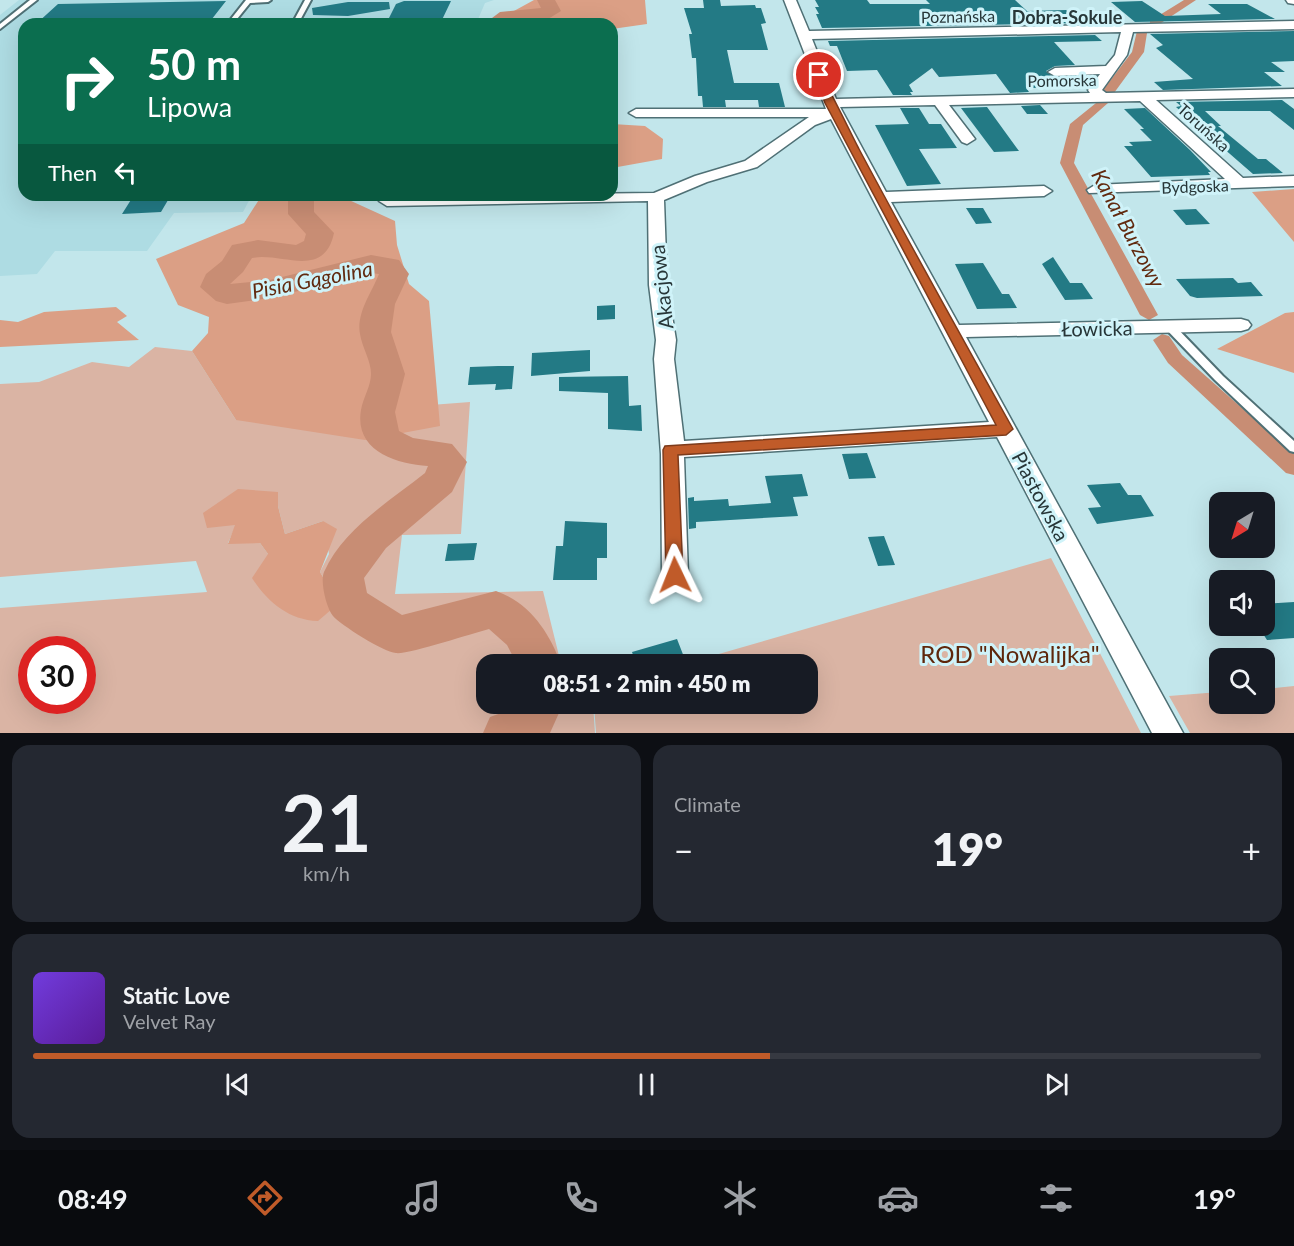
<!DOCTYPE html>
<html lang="en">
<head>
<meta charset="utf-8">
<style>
	:root { --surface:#171b24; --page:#242831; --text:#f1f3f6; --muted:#9ea1a6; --line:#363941; --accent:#c05b29 }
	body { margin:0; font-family:Lato,sans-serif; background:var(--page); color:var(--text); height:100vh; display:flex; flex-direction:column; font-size:22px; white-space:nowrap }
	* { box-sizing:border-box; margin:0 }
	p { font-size:20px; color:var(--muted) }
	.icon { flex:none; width:33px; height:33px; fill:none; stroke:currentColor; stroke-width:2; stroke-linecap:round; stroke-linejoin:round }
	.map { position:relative; height:733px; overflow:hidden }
	.side { display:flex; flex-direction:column; gap:12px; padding:12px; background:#0d0f14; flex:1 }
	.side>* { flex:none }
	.banner { position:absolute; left:18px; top:18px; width:600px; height:183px; border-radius:18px; box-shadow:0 6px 24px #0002; background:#0b6e4f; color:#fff; overflow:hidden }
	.needle { width:39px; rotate:218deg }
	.tools { position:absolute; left:1209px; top:492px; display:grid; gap:12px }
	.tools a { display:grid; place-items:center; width:66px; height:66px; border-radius:12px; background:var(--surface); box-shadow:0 6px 24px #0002; font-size:30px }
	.speed { position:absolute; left:18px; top:636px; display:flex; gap:12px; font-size:30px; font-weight:700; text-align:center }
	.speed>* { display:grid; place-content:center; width:78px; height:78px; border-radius:50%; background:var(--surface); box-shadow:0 6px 24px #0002; line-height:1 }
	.speed .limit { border:9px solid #d22; background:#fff; color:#111 }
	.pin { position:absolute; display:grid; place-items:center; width:51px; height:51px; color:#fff; margin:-26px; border:3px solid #fff; border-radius:50%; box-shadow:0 2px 6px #0007 }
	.me { position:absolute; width:66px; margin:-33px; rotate:358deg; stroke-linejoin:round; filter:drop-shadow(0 0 4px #0008) }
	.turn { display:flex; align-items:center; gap:21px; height:126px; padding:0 30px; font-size:27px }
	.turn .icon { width:78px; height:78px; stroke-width:2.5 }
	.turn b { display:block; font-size:42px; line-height:51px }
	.then { display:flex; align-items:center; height:57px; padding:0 30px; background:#0003; gap:12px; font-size:22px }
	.big { font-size:45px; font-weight:800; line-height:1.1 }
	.side .card { flex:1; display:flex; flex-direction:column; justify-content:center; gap:9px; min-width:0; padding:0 21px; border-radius:18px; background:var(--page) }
	.side .dial { align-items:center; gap:0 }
	.dial b { font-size:78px; line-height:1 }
	.song { display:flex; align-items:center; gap:18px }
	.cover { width:72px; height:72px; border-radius:9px; background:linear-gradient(135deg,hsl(260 70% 55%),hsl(270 70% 35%)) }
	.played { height:6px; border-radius:3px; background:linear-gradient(90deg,var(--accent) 60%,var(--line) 60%) }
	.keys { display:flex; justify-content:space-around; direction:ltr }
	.heat { display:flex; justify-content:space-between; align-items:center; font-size:33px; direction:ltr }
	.side .tiles { flex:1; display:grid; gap:12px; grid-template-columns:1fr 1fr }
	.card:last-child { grid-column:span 2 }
	.trip { position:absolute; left:476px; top:654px; width:342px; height:60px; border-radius:18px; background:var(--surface); box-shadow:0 6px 24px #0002; font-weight:800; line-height:60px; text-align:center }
	.menu { display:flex; height:96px; justify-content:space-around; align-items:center; background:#090b0e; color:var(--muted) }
	.menu .icon { width:42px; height:42px }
	.menu .selected { color:var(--accent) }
	.menu b { font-size:27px; color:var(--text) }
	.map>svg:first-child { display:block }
	.built { fill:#aedce3 }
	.green { fill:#dab4a4; fill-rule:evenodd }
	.forest { fill:#db9f85 }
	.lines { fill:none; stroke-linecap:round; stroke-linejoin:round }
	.canal { fill:#c88d74; fill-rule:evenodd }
	.river { fill:#c88d74; fill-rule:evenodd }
	.building { fill:#237a85 }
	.service-casing { stroke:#4f7075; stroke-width:4 }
	.minor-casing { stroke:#4f7075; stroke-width:3 }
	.tertiary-casing { stroke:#4f7075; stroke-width:3 }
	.service { fill:#fff; fill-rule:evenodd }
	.minor { fill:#fff; fill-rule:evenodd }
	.tertiary { fill:#fff; fill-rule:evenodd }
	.route { fill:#c05b29; stroke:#7d3b1b; stroke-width:1.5 }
	.labels { text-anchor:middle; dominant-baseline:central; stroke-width:6; stroke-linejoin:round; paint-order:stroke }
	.far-street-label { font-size:16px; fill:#273638; stroke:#cff3f9 }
	.far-neighbourhood-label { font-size:18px; font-weight:bold; fill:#273638; stroke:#cff3f9 }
	.street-label { font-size:20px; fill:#273638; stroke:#cff3f9 }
	.water-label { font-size:21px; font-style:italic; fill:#612a0f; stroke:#cff3f9 }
	.near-park-label { font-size:24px; fill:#5e270b; stroke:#cff3f9 }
</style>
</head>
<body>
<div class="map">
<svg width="1294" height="733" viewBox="0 0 1294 733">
	<rect width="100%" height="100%" fill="#c2e6eb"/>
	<path class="built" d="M19 0H494L485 3 476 24H24V195H252L243 212 174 213 147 251H55L37 274 0 276V15Z"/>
	<path class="green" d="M155 347 192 351 236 420 470 402 461 534 402 535 395 594 543 591 561 664H486V704H593L595 733H0V608L207 592 196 561 0 577V384L39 382 92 362 129 367ZM278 506 285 534 323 521 329 554 320 572 336 599 268 554 260 543H228L236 525ZM32 650H82V700H32Z
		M1051 558 1141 733H596L594 704H807V664H684Z
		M1294 686V733H1190L1169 696 1219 692 1220 704H1264L1265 689Z"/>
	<path class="forest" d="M534 0H645L647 24 612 29V24H490Z
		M612 124 645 126 663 139 662 159 612 168Z
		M1294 189V242L1252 192Z
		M262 195H346L349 200 395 221 397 245 409 284 429 301 440 426 365 440 236 420 192 351 208 333 209 317 178 305 156 259 244 223Z
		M116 307 127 316 117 322 139 340 0 347V320L18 322 44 312Z
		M1294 312V373L1217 349 1285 313Z
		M238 489 278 492V506L285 534 323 521 337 529 320 572 336 599 332 609 318 621C288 620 267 601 252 578L268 554 260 543 228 544 235 525 207 528 203 513Z"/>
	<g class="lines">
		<path class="canal" d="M1184 0H1196L1158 25H1150V21Z
			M1137 31 1147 33 1144 52 1114 93H1104L1103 90 1132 52Z
			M1101 99 1108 103 1083 125 1074 163 1158 315 1149 320 1140 315 1060 163 1070 124Z
			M1162 334 1169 336 1182 355 1294 454V475L1286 473 1168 363 1153 340Z"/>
		<path class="river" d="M537 0H555L561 11 548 19 484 24 500 12 541 8Z
			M288 195H314V212L334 233C324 280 282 252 252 258L243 272 230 284 270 280 371 255 399 260 409 274 395 304 391 332 405 374 395 412 399 431 413 438 452 444 467 462 452 492 386 548 364 578 367 593 402 615 496 591C530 603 549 632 561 664H517L507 645 489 629C473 633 407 655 396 653 383 652 341 625 333 616 326 607 320 581 324 572 343 529 390 501 425 473L428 466C395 464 354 450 361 410 363 398 371 386 371 374 371 361 362 347 360 334 356 313 372 292 379 274L371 273 270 298 227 304 216 301 200 287 206 274 222 261 232 245 258 240 296 245 304 241 306 234 288 214Z
			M515 704H563L550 733H483L490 717 512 709Z"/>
	</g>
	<path class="building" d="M703 0H720L721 6 755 5 756 8H761L766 23 761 24 768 50H727L734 83H779L785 107H759L758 100H725L726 107H703L702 96H698L696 58H692L689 34H692L684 8H704Z
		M815 0H867L870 4H930L926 0H1015L1027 11 1066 10 1081 23 822 28 816 14H819L815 7H819Z
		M226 1 208 24H36L58 4Z
		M404 1H451L440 24H386L396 4Z
		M1142 1 1165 16 1221 14 1208 4H1247L1275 19 1135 22 1111 2Z
		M348 2H389L390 9 348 16 313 15 312 8Z
		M1294 31V61L1271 62 1285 72H1264L1282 86 1163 90 1154 82 1193 79 1156 48 1163 45 1150 34Z
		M1095 35 1102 41 1054 42 1075 65 1055 66 1046 71 1055 78 1075 77 1083 87 1030 88 1027 89 1029 92 1010 93 996 74 939 77 932 68 909 85 913 92H910L912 95H893L877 70 847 71 837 46H830L828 41Z
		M1282 100 1294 109V130L1270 111H1205L1221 126H1218L1258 159H1266L1283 173 1253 174 1176 107 1181 106 1176 102Z
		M1040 105 1048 114H1027L1021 106Z
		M987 107 1019 151 994 152 961 108Z
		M900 108H919L929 124H941L957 148 919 149 941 184 907 186 875 125 909 124Z
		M1145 108 1190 150 1211 172H1208L1210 175 1151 177 1124 146H1133L1129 142 1152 141 1140 129H1144L1124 109Z
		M134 195H171L161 212 122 214Z
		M966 208H983L992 223 976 224Z
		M1196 209 1210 224 1186 225 1173 210Z
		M1053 257 1070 283H1082L1093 299 1065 300 1042 264Z
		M983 263 1002 294H1009L1017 308 977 309 955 264Z
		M1233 278 1238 283 1251 282 1263 296 1197 298 1190 296 1176 279Z
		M615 305V319L597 320V306Z
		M590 350V371L531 376 532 353Z
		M498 366H514L512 389 495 390 496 384 468 385 470 367Z
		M628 376 629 406 641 405 642 431 608 429V393L559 391V377Z
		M867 453 876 478 849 479 842 454Z
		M802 474 808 496 793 497 798 516 696 522V528L689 529 688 498 694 497V501L728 499 729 506 771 503 765 476Z
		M1120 483 1128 495H1141L1154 516 1097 524 1088 508 1101 507 1087 485Z
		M565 521 607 523V558H597V580H553L556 546H563Z
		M884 536 895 565 878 566 868 537Z
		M477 543 474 560 445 561 448 544Z
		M1294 602V638L1267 640 1258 626H1264V604Z
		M677 639 684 657 657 664H636L632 652Z"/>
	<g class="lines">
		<defs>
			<path id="service" d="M30 0H37L0 29V24Z
				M246 0H271L268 2 250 3 233 24H227Z
				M305 0H311L298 24H292Z
				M1169 323 1173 324 1223 376 1294 441V452L1290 451 1215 380 1165 328 1164 326Z"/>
			<path id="minor" d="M784 0H796L809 31 1294 21V29L1133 32 1127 55 1102 90 1106 93 1294 89V97L1156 100 1243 178 1294 176V186L1089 193 1087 190 1095 185 1225 179 1140 101 949 105 975 139 967 144 962 142 935 105 840 107 886 192 1044 186 1052 191 1044 196 891 202 959 325 1241 319 1248 321 1251 325 1248 329 1241 331 966 337 1183 733H1152L997 437 684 457 688 575 684 583 675 586 666 583 662 575 661 454 654 359 656 340 649 285 648 201 387 206 379 201 387 196 654 193 695 176 745 161 809 117H636L629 113 636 109H826ZM1121 32 1115 55 1106 66 1055 68 1048 72 1055 76 1100 74 1088 90 1090 93 836 99 812 39ZM831 119 989 422 684 441 674 359 676 340 667 285 664 200 707 182 757 167 815 125Z"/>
			<path id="tertiary" d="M1286 0H1294V4L1288 3Z"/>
		</defs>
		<use href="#service" class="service-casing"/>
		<use href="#minor" class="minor-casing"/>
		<use href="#tertiary" class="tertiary-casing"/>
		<use href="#service" class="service"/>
		<use href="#minor" class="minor"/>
		<use href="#tertiary" class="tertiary"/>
	</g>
	<path class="route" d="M819 73C823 75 853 138 859 149 909 243 961 336 1013 429L1006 435 678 455 683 575 681 580H669L666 575 663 450 665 446 996 425 825 103 814 75Z"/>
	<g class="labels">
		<g class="far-street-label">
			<text transform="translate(958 16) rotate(-1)">Poznańska</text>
			<text transform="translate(1062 80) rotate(-1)">Pomorska</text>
			<text transform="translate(1204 127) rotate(42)">Toruńska</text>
			<text transform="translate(1195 186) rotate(-2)">Bydgoska</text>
		</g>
		<g class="far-neighbourhood-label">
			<text x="1067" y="17">Dobra-Sokule</text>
		</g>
		<g class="street-label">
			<text transform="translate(661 287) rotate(-96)">Akacjowa</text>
			<text transform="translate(1097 328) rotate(-1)">Łowicka</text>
			<text transform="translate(1041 496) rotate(62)">Piastowska</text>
		</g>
		<g class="water-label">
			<text transform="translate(1129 228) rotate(62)">Kanał Burzowy</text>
			<text transform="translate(312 279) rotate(-11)">Pisia Gągolina</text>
		</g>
		<g class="near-park-label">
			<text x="1010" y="653">ROD "Nowalijka"</text>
		</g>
	</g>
</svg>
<div class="tools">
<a><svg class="needle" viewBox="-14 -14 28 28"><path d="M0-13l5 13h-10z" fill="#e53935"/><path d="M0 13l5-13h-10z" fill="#9ea1a6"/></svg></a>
<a><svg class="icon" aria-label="sound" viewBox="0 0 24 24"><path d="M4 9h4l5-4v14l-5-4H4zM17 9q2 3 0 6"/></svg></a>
<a><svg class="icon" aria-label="search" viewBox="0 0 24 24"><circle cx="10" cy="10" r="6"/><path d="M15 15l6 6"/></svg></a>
</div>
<div class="speed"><div class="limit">30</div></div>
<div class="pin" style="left:819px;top:75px;background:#d93025"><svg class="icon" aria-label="arrive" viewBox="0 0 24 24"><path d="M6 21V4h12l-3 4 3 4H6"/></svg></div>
<svg class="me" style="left:675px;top:575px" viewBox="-20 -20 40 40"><path d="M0-17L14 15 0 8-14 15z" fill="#c05b29" stroke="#fff" stroke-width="4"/></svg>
<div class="trip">08:51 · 2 min · 450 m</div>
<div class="banner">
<div class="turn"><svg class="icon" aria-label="right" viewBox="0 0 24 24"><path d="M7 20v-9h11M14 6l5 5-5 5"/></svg><div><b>50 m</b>Lipowa</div></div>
<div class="then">Then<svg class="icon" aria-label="left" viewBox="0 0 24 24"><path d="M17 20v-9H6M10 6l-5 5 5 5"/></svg></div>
</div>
</div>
<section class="side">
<div class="tiles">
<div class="card dial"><b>21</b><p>km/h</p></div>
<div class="card"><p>Climate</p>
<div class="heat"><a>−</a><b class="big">19°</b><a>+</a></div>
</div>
<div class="card">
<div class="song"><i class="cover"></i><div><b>Static Love</b><p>Velvet Ray</p></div></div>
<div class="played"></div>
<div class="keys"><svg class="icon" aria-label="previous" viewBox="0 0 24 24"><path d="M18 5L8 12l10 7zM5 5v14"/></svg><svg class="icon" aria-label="pause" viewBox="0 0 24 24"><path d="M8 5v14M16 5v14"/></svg><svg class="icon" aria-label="next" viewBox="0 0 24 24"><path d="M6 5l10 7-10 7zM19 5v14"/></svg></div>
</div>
</div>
</section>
<nav class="menu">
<b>08:49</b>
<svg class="icon selected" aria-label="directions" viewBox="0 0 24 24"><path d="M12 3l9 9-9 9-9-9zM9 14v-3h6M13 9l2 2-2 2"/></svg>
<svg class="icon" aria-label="music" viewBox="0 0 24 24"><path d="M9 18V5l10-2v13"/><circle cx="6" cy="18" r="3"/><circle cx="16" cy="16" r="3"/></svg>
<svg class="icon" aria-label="phone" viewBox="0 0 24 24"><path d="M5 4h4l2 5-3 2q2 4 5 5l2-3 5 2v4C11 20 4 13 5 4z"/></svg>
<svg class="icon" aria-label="climate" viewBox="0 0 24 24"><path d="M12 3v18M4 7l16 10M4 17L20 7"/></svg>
<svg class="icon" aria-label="car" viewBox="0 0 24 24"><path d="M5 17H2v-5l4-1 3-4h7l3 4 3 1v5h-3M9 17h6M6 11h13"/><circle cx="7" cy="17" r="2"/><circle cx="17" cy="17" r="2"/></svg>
<svg class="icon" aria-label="filters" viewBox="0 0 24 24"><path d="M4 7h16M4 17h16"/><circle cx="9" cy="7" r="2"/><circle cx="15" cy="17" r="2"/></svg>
<b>19°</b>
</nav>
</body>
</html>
